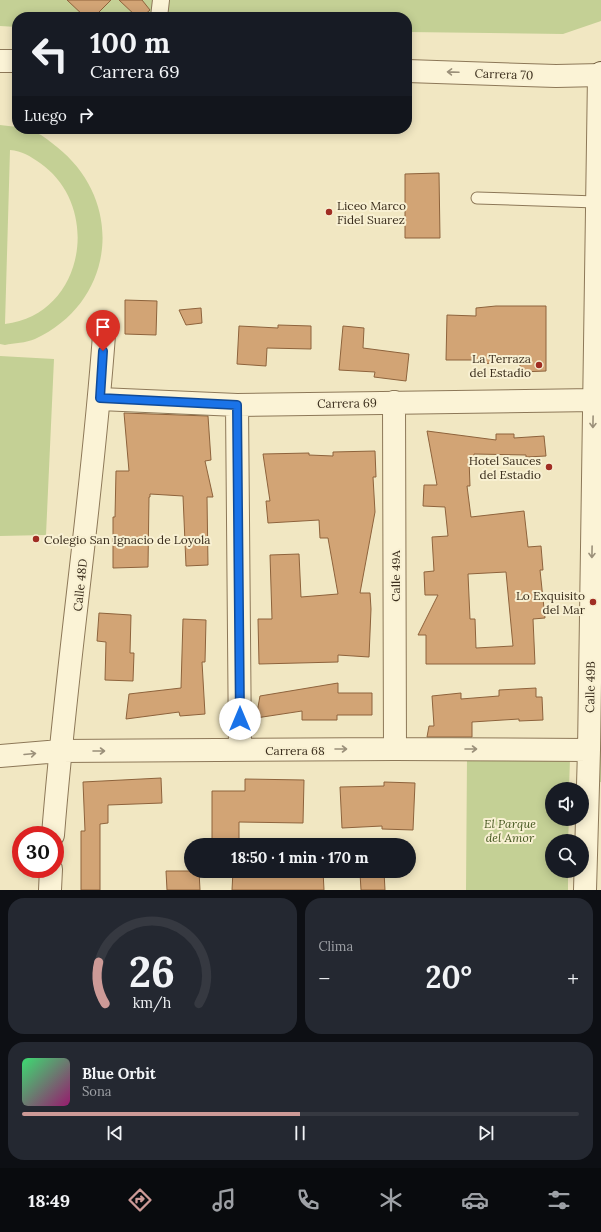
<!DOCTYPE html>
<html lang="es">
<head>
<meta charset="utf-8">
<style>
	:root { --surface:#171b24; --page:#242831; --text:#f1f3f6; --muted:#9ea1a6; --line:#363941; --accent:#cd9a97 }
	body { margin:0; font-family:Lora,serif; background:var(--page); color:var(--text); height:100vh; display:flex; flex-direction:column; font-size:15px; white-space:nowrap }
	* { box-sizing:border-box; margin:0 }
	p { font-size:13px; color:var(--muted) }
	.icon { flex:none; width:22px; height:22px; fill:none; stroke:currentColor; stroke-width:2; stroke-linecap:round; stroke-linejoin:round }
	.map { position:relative; height:890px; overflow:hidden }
	.panel { display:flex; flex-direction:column; gap:8px; padding:8px; background:#0d0f14; flex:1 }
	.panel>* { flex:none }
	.banner { position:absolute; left:12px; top:12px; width:400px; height:122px; border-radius:16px; box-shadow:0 2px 10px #0003; background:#171b24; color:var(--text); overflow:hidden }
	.controls { position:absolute; left:545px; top:782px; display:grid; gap:8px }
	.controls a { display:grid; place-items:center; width:44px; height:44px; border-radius:50%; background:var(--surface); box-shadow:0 2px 10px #0003; font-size:20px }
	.speed { position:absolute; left:12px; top:826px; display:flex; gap:8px; font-size:20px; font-weight:700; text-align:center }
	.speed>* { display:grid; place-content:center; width:52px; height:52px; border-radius:50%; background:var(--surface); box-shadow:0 2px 10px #0003; line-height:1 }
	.speed .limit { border:6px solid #d22; background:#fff; color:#111 }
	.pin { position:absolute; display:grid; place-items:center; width:34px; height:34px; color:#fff; margin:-41px -17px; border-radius:50% 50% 50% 0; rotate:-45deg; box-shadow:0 0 4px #0007 }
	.pin .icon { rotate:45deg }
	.me { position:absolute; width:44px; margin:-22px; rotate:0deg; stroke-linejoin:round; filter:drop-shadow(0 0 3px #0008) }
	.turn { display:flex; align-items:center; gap:14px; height:84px; padding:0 12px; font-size:18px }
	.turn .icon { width:52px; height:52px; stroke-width:2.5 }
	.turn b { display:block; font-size:28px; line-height:34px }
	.then { display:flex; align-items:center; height:38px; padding:0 12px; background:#0003; gap:8px; font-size:15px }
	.big { font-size:30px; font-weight:800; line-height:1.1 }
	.panel .card { flex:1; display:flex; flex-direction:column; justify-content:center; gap:6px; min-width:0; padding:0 14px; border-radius:16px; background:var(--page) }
	.panel .dial { align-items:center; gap:0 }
	.dial svg { height:104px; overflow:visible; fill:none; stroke:var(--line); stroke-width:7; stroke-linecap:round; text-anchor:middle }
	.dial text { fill:var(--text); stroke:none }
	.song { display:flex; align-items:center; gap:12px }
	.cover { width:48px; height:48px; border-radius:6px; background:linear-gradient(135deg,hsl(140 70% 55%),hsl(320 70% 35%)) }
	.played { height:4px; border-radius:2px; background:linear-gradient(90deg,var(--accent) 50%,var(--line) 50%) }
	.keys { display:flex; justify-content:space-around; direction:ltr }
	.heat { display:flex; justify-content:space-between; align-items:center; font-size:22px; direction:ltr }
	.panel .tiles { flex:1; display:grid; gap:8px; grid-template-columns:1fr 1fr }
	.card:last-child { grid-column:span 2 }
	.trip { position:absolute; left:184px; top:838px; width:232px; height:40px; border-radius:20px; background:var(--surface); box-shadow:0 2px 10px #0003; font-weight:800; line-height:40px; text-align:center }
	.tab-bar { display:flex; height:64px; justify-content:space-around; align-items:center; background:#090b0e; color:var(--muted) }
	.tab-bar .icon { width:28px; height:28px }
	.tab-bar .on { color:var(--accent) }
	.tab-bar b { font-size:18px; color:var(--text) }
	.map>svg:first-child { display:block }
	.green { fill:#c4d095; fill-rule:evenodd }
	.building { fill:#d2a475; stroke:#8e633c; fill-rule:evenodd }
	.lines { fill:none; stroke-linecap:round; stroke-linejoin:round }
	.service-casing { stroke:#8d7858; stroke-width:13 }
	.pedestrian-casing { stroke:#8d7858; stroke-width:18 }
	.minor-casing { stroke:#8d7858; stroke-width:24 }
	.tertiary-casing { stroke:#8d7858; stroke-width:24 }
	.secondary-casing { stroke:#6e593b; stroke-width:24 }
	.service { stroke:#fbf3d6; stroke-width:11 }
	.pedestrian { stroke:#fbf3d6; stroke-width:16 }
	.minor { stroke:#fbf3d6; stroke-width:22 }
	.tertiary { stroke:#fbf3d6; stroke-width:22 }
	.secondary { stroke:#fbf3d6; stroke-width:22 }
	.oneway { stroke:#9b907a }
	.route-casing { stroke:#114b97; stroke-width:10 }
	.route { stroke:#1a73e8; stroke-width:7 }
	.poi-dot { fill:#a02d23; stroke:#f8f0d2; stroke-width:1.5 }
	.labels { text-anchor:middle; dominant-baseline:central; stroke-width:4; stroke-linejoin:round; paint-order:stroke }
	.street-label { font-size:12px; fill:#3b2e1d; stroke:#f8f0d2 }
	.poi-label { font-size:12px; fill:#3b2e1d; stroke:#f8f0d2; text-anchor:end }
	.park-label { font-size:12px; font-style:italic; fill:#475922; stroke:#f8f0d2 }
</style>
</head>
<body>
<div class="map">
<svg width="601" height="890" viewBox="0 0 601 890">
	<rect width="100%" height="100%" fill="#f1e7c2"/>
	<path class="green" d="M0 0H601V21L563 34 407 32V17H17V27L0 26Z
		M0 125 17 127V129C36 129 43 136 57 147 126 202 115 302 35 339 26 343 14 343 5 345L0 344ZM10 150C22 151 30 156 40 163 103 207 84 315 5 324Z
		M0 356 54 359 46 535 0 536Z
		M597 724H601V782H597Z
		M467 758 570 759 569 789H552V819H569L568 841H552V871H568V890H466Z"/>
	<path class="building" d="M67 0H111L94 17H85Z
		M119 0H142L150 10 142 17H137Z
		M439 173 440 238H405V174Z
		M125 300 157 301 156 335 125 334Z
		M496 306H546V371L520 372V361L480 364V360H446L447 315 476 316V308Z
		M201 308 202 323 186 325 179 310Z
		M278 325 311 326V349L267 348 266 366 237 364 239 326 278 328Z
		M343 326 364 328 363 348 409 354 406 381 374 377 375 372 339 370Z
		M124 413 208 416 211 460 205 461 213 497H207L208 565 186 566 183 496 150 494V497H149L148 567 113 568V517H115L116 471H129Z
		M427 431 496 440V434H514V438L544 436 546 456 526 457V455L474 454V460L469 459 470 486H467L471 517 524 511 528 547 541 546 543 570H540L545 618 533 619 535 664H426V635H418L438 595H425L424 572 434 571 432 537 448 536 445 507 423 506 424 485H437ZM506 572 513 646 476 648 475 619H470L468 574Z
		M375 451 376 477H373L375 512 360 593H370L371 609 369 657 338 655V662L259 664 258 619H272L270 555 299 554 301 597 338 594 328 538H320L319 520 268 523 266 501H270L263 454 309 453V455L333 456V452Z
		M99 613 131 615 130 653H134L133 681 105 680 106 642 97 641Z
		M183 619 206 620 205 662H202L205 714 180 716 179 712 126 719 129 694 181 688Z
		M338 683V693H372V715H337V720H302V711L256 718 260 696Z
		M536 688V697H542L543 720 519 721V719L472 722V737H427L429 726H434L432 696 461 693V699L499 696V690Z
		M161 778 162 803 108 805V823L100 824V890H81V831H85L83 782Z
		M245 779 304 780 303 823 239 822V845H212V791H245Z
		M384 782 415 783 413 830 382 829V826L342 828 340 787 384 786Z
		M166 871H199L200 890H167Z
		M233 871H323L324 890H232Z
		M384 872 385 890H361L360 873Z"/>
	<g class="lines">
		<defs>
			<path id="service" d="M477 198 596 202"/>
			<path id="pedestrian" d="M159 17 161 0"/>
			<path id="minor" d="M100 399 237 405 594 400
				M394 402 395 749
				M237 405 240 750
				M0 756 60 751 395 749 589 750
				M53 835C66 668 92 502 104 335
				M50 890 51 869
				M585 890 589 750 599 75"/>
			<path id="tertiary" d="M0 61H17
				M407 71 556 76 601 75"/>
			<path id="secondary" d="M599 75 601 73"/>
		</defs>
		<use href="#service" class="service-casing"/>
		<use href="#pedestrian" class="pedestrian-casing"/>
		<use href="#minor" class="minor-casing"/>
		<use href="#tertiary" class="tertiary-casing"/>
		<use href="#secondary" class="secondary-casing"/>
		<use href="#service" class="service"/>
		<use href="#pedestrian" class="pedestrian"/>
		<use href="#minor" class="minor"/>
		<use href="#tertiary" class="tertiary"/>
		<use href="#secondary" class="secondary"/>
	</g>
	<defs><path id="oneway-shaft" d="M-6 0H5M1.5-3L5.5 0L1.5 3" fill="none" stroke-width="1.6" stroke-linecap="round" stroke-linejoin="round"/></defs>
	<g class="oneway">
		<use href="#oneway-shaft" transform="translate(453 72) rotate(-178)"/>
		<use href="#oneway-shaft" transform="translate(593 422) rotate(91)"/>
		<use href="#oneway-shaft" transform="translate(592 552) rotate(91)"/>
		<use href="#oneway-shaft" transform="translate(341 749)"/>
		<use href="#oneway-shaft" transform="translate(471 749)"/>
		<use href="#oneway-shaft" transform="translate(99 751)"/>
		<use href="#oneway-shaft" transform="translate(30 754) rotate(-5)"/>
	</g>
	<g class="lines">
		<defs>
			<path id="route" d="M103 351 100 398 237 405 240 719"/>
		</defs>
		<use href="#route" class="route-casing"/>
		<use href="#route" class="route"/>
	</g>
	<g class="poi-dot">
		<circle cx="329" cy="212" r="4"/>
		<circle cx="539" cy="365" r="4"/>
		<circle cx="549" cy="467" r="4"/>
		<circle cx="36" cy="539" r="4"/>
		<circle cx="593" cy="602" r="4"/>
	</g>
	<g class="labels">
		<g class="street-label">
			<text transform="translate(504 74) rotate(2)">Carrera 70</text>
			<text transform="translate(347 403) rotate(-1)">Carrera 69</text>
			<text transform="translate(395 576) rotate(-90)">Calle 49A</text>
			<text transform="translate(80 585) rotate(-84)">Calle 48D</text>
			<text transform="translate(590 687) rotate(-89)">Calle 49B</text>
			<text x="295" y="750">Carrera 68</text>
		</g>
		<g class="poi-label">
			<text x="337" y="205" text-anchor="start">Liceo Marco<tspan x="337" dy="14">Fidel Suarez</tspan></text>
			<text x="531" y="358">La Terraza<tspan x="531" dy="14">del Estadio</tspan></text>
			<text x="541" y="460">Hotel Sauces<tspan x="541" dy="14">del Estadio</tspan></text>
			<text x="44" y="539" text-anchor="start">Colegio San Ignacio de Loyola</text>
			<text x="585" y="595">Lo Exquisito<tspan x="585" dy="14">del Mar</tspan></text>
		</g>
		<g class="park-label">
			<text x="510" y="823">El Parque<tspan x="510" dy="14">del Amor</tspan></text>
		</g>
	</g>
</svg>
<div class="controls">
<a><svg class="icon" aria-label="sound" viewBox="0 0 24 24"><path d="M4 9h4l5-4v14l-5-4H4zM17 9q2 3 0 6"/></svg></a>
<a><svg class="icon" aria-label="search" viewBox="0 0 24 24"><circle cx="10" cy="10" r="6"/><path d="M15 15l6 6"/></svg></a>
</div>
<div class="speed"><div class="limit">30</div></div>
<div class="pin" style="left:103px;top:351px;background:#d93025"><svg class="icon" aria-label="arrive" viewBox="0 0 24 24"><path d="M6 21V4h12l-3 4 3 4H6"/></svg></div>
<svg class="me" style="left:240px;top:719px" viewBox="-20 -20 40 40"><circle r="19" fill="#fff"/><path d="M0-13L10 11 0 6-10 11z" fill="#1a73e8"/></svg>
<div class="trip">18:50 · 1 min · 170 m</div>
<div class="banner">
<div class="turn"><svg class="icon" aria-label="left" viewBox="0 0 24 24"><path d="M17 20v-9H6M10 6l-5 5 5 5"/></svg><div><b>100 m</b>Carrera 69</div></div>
<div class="then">Luego<svg class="icon" aria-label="right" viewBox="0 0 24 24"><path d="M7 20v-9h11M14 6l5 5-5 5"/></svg></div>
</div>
</div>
<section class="panel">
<div class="tiles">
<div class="card dial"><svg viewBox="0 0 100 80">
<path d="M14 69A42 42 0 1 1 86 69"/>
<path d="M14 69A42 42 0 0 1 9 37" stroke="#cd9a97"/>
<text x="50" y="56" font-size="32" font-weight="700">26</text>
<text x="50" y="72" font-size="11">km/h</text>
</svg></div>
<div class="card"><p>Clima</p>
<div class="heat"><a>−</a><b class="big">20°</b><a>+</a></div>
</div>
<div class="card">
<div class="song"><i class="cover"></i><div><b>Blue Orbit</b><p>Sona</p></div></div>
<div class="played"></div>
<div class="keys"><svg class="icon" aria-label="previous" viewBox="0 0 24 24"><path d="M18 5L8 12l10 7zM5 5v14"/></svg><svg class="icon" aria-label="pause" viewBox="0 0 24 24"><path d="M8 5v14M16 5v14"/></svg><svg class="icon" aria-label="next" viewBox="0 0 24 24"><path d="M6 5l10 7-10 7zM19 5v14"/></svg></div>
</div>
</div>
</section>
<nav class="tab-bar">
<b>18:49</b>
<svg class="icon on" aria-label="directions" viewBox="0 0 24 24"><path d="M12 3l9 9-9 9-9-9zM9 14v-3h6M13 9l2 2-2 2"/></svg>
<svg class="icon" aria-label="music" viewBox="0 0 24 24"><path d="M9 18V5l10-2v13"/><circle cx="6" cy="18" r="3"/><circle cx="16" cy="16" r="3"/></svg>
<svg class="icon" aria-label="phone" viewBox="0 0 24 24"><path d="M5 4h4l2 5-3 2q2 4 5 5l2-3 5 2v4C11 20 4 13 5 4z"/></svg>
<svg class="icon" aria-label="climate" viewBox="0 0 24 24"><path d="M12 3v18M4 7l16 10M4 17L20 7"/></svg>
<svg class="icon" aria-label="car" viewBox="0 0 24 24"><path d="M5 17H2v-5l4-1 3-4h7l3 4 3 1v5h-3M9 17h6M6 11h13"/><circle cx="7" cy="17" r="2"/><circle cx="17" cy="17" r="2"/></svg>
<svg class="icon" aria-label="filters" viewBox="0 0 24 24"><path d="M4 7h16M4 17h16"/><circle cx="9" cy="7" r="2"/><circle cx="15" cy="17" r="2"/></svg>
</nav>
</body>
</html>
